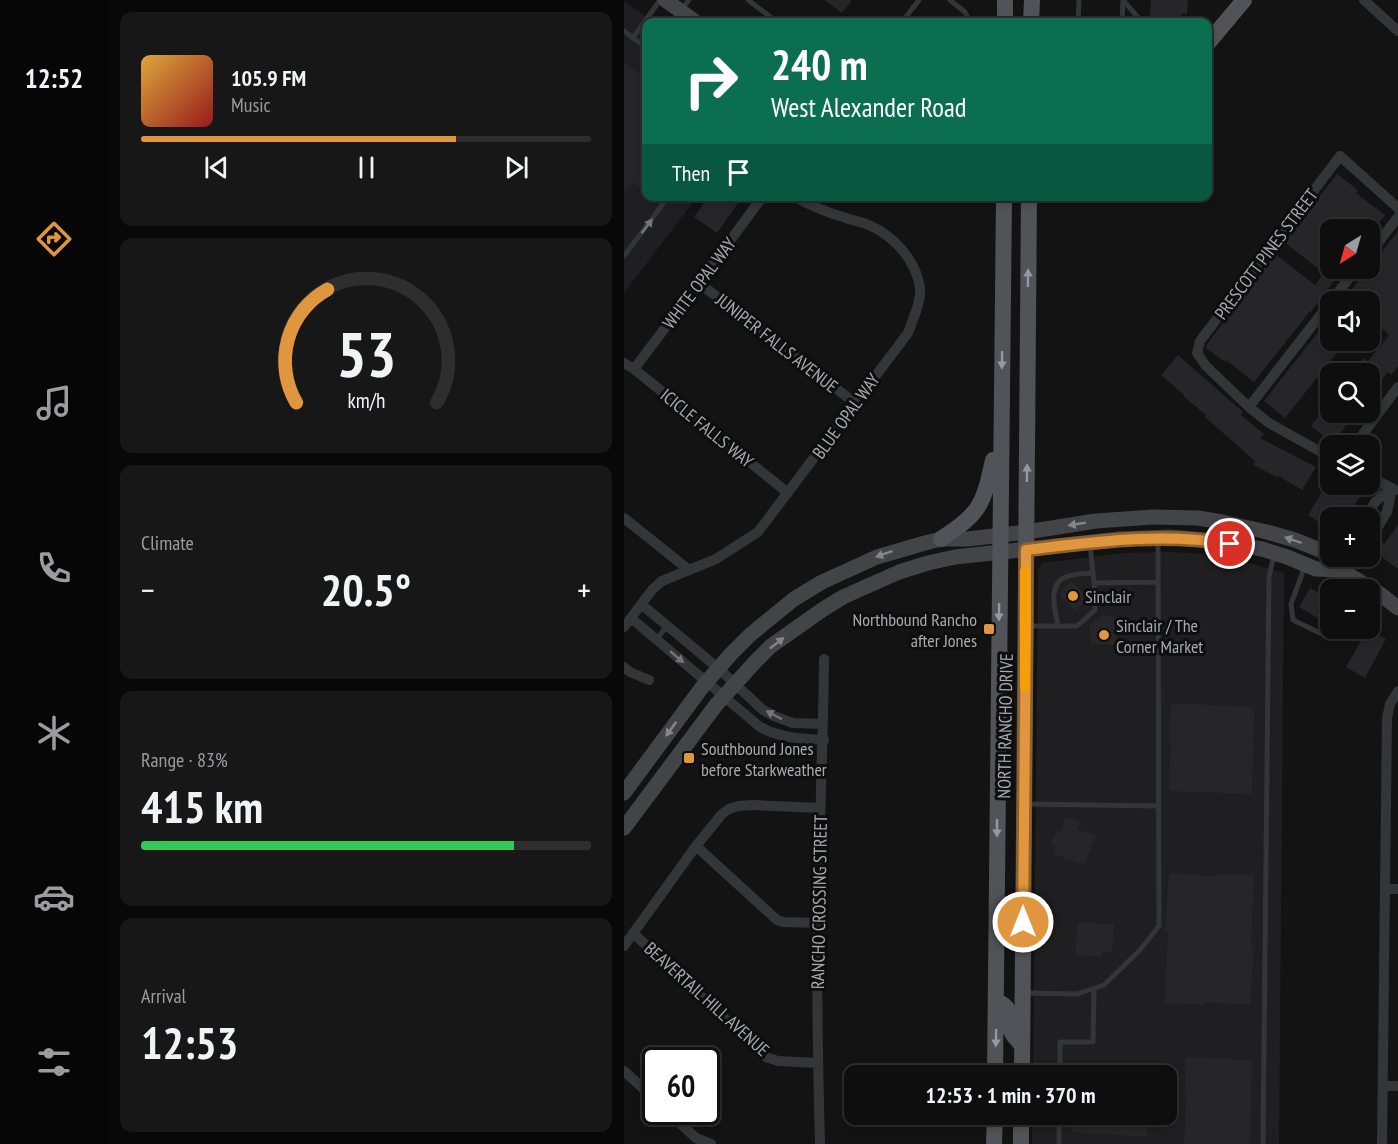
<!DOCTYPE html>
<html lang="en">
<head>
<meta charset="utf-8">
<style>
	:root { --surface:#0e0e0f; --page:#171718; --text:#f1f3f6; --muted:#9b9c9e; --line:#2e2e2f; --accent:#e0953f }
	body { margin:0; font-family:"PT Sans Narrow",sans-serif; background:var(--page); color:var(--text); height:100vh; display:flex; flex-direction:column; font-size:22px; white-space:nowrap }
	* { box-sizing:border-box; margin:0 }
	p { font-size:20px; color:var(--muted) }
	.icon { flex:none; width:33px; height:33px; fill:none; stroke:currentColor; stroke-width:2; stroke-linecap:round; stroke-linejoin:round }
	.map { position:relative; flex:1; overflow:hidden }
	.panel { display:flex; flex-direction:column; gap:12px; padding:12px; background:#080808; width:516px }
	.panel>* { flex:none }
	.guide { position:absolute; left:18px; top:18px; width:570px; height:183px; border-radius:12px; box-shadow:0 3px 9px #0003,0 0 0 2px var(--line); background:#0b6e4f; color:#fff; overflow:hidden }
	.needle { width:39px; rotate:217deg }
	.fabs { position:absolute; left:696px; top:219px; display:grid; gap:12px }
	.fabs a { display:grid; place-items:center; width:60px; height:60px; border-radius:12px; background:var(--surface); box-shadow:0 3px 9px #0003,0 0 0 2px var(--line); font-size:30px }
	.speed { position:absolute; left:18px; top:1047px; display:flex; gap:12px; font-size:30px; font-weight:700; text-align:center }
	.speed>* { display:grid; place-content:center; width:78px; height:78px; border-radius:50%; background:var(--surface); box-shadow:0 3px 9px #0003,0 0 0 2px var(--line); line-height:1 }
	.speed .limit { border:3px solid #111; border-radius:9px; background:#fff; color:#111 }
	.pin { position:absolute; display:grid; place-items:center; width:51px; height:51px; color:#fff; margin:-26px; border:3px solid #fff; border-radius:50%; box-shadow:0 2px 6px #0007 }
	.me { position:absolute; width:66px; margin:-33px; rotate:0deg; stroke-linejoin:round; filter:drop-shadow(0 0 4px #0008) }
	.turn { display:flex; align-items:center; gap:21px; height:126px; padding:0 30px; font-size:27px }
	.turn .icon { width:78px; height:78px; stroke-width:2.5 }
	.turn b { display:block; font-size:42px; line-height:51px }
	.then { display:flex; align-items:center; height:57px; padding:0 30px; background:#0003; gap:12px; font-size:22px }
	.big { font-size:45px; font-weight:600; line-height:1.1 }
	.panel .card { flex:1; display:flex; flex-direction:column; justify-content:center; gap:9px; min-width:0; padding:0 21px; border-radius:12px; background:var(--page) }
	.panel .dial { align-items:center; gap:0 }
	.dial svg { height:156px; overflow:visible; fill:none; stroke:var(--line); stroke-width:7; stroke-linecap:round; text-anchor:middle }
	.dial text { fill:var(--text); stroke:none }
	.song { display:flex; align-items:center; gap:18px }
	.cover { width:72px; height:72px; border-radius:9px; background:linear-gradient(135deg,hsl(40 70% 55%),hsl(0 70% 35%)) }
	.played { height:6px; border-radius:3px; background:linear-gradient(90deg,var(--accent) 70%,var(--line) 70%) }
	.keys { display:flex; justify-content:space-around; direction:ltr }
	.heat { display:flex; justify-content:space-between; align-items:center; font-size:33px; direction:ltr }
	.charge { height:9px; border-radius:4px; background:linear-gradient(90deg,#34c759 83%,var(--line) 0) }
	.trip { position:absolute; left:220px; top:1065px; width:333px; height:60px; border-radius:12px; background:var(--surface); box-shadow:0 3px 9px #0003,0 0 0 2px var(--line); font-weight:600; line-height:60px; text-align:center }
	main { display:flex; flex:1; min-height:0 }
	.dock { display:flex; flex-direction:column; width:108px; justify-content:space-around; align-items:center; background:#060606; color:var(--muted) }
	.dock .icon { width:42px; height:42px }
	.dock .current { color:var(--accent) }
	.dock b { font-size:27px; color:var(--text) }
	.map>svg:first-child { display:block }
	.built { fill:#1f1f21 }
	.building { fill:#262628 }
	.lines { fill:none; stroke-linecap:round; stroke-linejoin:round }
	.lane { stroke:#343539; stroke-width:5 }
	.street { stroke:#343539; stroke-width:10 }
	.secondary { stroke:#424448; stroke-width:15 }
	.primary { stroke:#505357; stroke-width:16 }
	.oneway { fill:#72767c }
	.oneway2 { fill:#9499a1 }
	.oneway3 { fill:#82878e }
	.route-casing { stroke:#926129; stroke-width:15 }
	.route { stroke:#e0953f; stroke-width:10 }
	.slow { stroke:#f59e0b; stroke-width:10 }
	.poi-dot { fill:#e0953f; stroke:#0e0e0f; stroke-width:2 }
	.labels { text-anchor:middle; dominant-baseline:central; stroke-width:6; stroke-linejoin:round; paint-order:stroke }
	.street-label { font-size:18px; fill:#a5abb3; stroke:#0e0e0f }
	.poi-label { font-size:18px; fill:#a5abb3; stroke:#0e0e0f; text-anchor:start }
</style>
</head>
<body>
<main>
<nav class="dock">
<b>12:52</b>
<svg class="icon current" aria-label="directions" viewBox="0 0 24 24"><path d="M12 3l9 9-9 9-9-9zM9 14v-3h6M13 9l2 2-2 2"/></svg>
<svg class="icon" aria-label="music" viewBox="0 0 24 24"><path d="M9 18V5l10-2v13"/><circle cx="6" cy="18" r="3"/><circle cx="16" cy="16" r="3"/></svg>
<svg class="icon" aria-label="phone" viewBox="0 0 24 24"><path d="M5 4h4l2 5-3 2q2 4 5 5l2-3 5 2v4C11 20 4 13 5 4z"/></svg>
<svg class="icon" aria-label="climate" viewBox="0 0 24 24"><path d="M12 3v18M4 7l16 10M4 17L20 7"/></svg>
<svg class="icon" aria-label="car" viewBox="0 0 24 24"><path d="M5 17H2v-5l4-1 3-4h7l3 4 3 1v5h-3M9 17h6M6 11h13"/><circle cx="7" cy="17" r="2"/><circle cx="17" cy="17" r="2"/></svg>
<svg class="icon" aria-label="filters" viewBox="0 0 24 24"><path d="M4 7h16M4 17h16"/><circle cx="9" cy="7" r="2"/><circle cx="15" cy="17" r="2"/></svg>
</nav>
<section class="panel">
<div class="card">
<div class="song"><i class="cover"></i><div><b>105.9 FM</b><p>Music</p></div></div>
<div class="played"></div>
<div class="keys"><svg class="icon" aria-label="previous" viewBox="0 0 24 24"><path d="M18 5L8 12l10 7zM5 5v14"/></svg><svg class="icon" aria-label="pause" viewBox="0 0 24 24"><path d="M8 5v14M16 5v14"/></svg><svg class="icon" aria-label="next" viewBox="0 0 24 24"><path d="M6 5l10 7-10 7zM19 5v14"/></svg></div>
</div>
<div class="card dial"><svg viewBox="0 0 100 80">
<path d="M14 69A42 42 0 1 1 86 69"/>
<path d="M14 69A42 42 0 0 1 30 11" stroke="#e0953f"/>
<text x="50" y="56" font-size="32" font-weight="700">53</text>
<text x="50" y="72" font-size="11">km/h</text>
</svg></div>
<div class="card"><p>Climate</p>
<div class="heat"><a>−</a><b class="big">20.5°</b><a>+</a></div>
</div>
<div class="card"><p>Range · 83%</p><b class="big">415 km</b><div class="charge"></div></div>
<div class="card"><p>Arrival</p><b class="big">12:53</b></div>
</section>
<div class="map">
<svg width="774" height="1144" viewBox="0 0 774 1144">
	<rect width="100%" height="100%" fill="#131314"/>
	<path class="built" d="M0 1 30 22H22V196L73 197 0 293Z
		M548 552 580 554 619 561 660 573 655 1144H408V1115L543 1114V1076L409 1075 414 568 419 563 500 553Z"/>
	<path class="building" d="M201 0H228L218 13Z
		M527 0H564L563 14 558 13V19L526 18Z
		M0 62 22 79V81L16 89 22 94V185L19 190 8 182 0 192Z
		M713 174 734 190 732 193 761 215 750 230H706V268H719L687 312 686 311 630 382 602 360 601 362 582 348 583 344 651 254 691 285 700 273 660 242Z
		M85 196H119L93 233 70 217Z
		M774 231V366L767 375 764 372 746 396V374H729L740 358 744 361 765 335 746 319V302H727L721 298Z
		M706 317V340H723L661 418 640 401Z
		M554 355 619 412 617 415 640 434 636 438 692 467 678 490 653 475V477L629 465 631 461 581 417 582 415 559 396 560 395 537 375Z
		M706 401V412H732L709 443 687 426Z
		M703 484H719L737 496 720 518H706V530L684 515Z
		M774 525V569L751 552 758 542 760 544Z
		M447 581 464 597 452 611 435 595Z
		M686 588 706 599V623L704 624 675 607Z
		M478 615 494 617 493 645 467 644 466 625Z
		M744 629 762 639 741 678 722 667Z
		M547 703 630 707 628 794 545 791 547 740H545Z
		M442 817 456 822 453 829 472 836 460 865 430 854 432 847 427 844 432 831 436 832Z
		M545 873 593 876V874L630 875 627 946H630L626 1005 580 1002V1005L541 1003 544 932H541Z
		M454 922 490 924 488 952 478 951V957L451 955Z
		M562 1057 628 1060 626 1144H560L563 1094H561Z
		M449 1114H524L523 1137 448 1132Z"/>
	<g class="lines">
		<path class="lane" d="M124 0 153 22
			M326 0 341 12 346 22
			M499 0 518 22
			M57 10 65 0
			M278 22 295 0
			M454 22 455 0
			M498 22 499 0
			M0 31 9 38 36 0
			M9 38 22 47
			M0 256 45 196
			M466 544 470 583 534 582
			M681 566 667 604 669 620 700 635 707 628
			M404 626H453L471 610 470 583
			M434 626C431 609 422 582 445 576 452 573 462 574 469 573
			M32 640 43 626
			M404 804 534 806
			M400 993 453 994 480 985 515 951 535 926 534 539
			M436 1076V1042H469L470 989
			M435 1144V1114
			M639 1144 645 577 650 555"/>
		<path class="street" d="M740 0 774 31
			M746 253 774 217
			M75 283 231 403
			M0 363 10 369 164 493
			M10 369 75 283 139 196
			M625 407 733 268
			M730 446 774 387
			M706 457 645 423 625 407 582 366 573 353 576 341 716 156 774 208
			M746 477 771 490
			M0 518 65 570
			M742 518 751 502 768 488
			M746 540 763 512 768 488
			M717 570 734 556
			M17 604 94 668 139 710 150 716 169 723 199 724
			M7 618 136 727C156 738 177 739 200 740
			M0 627 28 590 38 581 92 559 134 532 284 333C288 321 298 301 296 288 292 260 270 236 245 225 238 222 230 221 222 218 205 213 186 206 170 196
			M0 667 6 672 25 680
			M72 846 153 920 159 922 194 923
			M761 889H774
			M9 933 142 1057 154 1061 194 1063
			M0 946 72 846 98 814 105 809 114 806 129 805 196 808
			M0 1071 32 1100
			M759 1086H774
			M44 1112 72 1138 87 1144
			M196 1144C194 1069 192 995 194 920 195 833 199 746 200 659
			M758 1144 763 718 766 704 774 691"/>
		<path class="secondary" d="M41 0 72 22
			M0 793 79 686 107 654 126 635 170 599 198 582 253 557 301 543 317 539H344L402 532 472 521 529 517 574 518 598 522 643 532 671 540 701 552 717 570 756 594 774 608
			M0 828 92 705 131 662 147 646 198 610 219 597 275 572 304 563 331 557 496 539 546 537 593 541 638 549 663 557 692 569 717 570"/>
		<path class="primary" d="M381 22V0
			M407 22 408 0
			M584 43 620 0
			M317 539C356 513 359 506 369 460
			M372 1001C389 1007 384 1016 387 1030 388 1035 392 1038 395 1042
			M371 1076 380 196
			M398 1076 405 196
			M370 1144 371 1114
			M397 1144V1114"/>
	</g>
	<defs><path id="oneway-solid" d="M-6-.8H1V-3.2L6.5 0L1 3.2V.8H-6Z" transform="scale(1.5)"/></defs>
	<g class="oneway">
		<use href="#oneway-solid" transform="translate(23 226) rotate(-53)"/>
		<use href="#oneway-solid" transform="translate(53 657) rotate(40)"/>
		<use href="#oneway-solid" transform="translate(150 715) rotate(-152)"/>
	</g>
	<g class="oneway2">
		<use href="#oneway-solid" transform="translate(404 278) rotate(-89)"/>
		<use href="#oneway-solid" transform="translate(378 360) rotate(91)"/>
		<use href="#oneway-solid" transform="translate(403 473) rotate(-89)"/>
		<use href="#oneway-solid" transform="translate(375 612) rotate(91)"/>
		<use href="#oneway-solid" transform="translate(373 828) rotate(90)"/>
		<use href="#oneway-solid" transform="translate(372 1038) rotate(91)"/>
	</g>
	<g class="oneway3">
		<use href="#oneway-solid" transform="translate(453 524) rotate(171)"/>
		<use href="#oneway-solid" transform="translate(669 540) rotate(-161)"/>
		<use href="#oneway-solid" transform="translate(260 554) rotate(161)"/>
		<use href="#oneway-solid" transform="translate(153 643) rotate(-38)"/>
		<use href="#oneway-solid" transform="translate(47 729) rotate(126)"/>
	</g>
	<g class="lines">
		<defs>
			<path id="route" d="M399 922 402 626V550C470 542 537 532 606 544"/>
		</defs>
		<use href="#route" class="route-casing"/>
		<use href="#route" class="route"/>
		<path class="slow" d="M401 687V571"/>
	</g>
	<g class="poi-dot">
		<circle cx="449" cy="596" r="6"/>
		<rect x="359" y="623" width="12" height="12" rx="3"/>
		<circle cx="480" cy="635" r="6"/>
		<rect x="59" y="752" width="12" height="12" rx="3"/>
	</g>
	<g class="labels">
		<g class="street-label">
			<text transform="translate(642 254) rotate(-53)">PRESCOTT PINES STREET</text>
			<text transform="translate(75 283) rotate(-53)">WHITE OPAL WAY</text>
			<text transform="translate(153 343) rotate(38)">JUNIPER FALLS AVENUE</text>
			<text transform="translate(222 416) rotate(-54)">BLUE OPAL WAY</text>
			<text transform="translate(83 428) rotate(39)">ICICLE FALLS WAY</text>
			<text transform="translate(381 726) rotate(-89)">NORTH RANCHO DRIVE</text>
			<text transform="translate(195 902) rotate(-89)">RANCHO CROSSING STREET</text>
			<text transform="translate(83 999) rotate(42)">BEAVERTAIL HILL AVENUE</text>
		</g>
		<g class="poi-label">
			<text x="461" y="596">Sinclair</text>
			<text x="353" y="619" text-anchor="end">Northbound Rancho<tspan x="353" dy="21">after Jones</tspan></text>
			<text x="492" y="625">Sinclair / The<tspan x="492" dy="21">Corner Market</tspan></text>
			<text x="77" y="748">Southbound Jones<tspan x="77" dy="21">before Starkweather</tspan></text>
		</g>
	</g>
</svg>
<div class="fabs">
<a><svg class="needle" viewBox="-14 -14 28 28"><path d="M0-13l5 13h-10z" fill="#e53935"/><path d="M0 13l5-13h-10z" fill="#9b9c9e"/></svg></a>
<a><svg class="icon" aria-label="sound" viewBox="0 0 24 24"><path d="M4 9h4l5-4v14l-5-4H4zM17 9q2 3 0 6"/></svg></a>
<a><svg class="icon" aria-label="search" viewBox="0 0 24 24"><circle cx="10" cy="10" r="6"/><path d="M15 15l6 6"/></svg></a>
<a><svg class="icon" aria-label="layers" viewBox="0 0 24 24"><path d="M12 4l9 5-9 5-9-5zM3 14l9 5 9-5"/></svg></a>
<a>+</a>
<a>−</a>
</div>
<div class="speed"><div class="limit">60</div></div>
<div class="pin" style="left:606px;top:544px;background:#d93025"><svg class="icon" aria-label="arrive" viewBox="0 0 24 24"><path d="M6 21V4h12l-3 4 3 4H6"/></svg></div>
<svg class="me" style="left:399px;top:922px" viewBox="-20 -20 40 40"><circle r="17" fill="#e0953f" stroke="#fff" stroke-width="3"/><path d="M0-11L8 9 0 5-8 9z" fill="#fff"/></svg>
<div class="trip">12:53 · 1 min · 370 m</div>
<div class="guide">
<div class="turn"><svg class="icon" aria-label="right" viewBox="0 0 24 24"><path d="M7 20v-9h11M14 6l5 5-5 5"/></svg><div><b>240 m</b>West Alexander Road</div></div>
<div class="then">Then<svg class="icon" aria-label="arrive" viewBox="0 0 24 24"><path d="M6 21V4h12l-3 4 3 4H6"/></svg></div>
</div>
</div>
</main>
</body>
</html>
